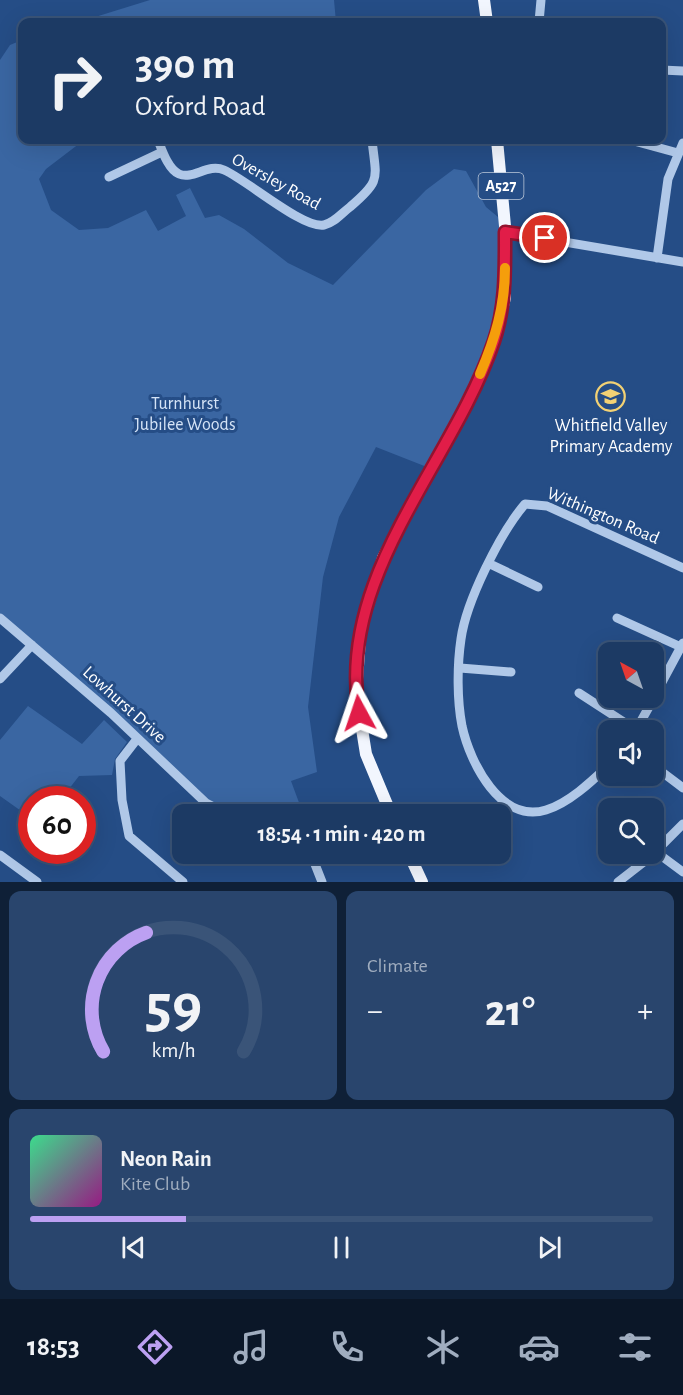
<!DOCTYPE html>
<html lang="en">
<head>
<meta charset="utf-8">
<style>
	:root { --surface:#1c3a64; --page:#29456d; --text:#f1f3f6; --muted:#a0adbf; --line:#3a5478; --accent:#bca0f2 }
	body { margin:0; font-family:"Alegreya Sans",sans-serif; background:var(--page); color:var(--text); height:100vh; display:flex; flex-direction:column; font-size:22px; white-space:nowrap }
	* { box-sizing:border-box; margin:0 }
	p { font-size:20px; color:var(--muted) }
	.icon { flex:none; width:33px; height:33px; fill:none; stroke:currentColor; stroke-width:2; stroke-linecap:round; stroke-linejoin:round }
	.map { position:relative; height:882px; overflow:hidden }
	.details { display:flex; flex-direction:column; gap:9px; padding:9px; background:#0f2037; flex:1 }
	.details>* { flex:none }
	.hud { position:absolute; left:18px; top:18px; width:648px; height:126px; border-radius:12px; box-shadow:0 6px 24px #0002,0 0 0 2px var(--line); background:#1c3a64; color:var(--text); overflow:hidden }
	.needle { width:39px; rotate:320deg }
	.tools { position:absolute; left:598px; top:642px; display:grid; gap:12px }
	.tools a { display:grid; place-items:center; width:66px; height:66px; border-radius:12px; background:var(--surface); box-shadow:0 6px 24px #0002,0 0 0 2px var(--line); font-size:30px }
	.speed { position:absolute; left:18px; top:786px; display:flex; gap:12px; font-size:30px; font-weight:700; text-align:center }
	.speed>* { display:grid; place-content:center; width:78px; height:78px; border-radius:50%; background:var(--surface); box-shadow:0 6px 24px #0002,0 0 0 2px var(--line); line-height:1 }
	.speed .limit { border:9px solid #d22; background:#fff; color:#111 }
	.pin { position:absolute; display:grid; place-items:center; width:51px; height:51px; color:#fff; margin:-26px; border:3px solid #fff; border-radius:50%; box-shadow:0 2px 6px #0007 }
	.me { position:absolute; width:66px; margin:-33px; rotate:355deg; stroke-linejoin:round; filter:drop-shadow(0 0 4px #0008) }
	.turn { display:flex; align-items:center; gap:21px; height:126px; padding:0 18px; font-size:27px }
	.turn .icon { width:78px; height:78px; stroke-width:2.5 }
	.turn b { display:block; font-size:42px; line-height:51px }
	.big { font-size:45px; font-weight:700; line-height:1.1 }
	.details .widget { flex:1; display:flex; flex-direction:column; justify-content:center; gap:9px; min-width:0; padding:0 21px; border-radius:12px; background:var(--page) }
	.details .dial { align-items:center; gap:0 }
	.dial svg { height:156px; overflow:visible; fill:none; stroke:var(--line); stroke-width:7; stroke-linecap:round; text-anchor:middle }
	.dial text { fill:var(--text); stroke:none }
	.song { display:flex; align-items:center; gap:18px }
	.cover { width:72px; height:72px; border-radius:9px; background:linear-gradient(135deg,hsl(150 70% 55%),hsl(310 70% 35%)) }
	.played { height:6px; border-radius:3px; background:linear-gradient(90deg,var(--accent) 25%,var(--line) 25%) }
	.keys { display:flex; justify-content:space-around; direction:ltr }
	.heat { display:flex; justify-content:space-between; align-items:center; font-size:33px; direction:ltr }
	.details .tiles { flex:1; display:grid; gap:9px; grid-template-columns:1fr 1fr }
	.widget:last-child { grid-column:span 2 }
	.trip { position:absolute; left:172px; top:804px; width:339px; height:60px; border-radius:12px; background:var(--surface); box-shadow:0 6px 24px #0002,0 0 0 2px var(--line); font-weight:700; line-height:60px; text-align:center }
	.menu { display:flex; height:96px; justify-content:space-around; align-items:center; background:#0b1728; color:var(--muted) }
	.menu .icon { width:42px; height:42px }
	.menu .on { color:var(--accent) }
	.menu b { font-size:27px; color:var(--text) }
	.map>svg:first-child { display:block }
	.green { fill:#3a66a2 }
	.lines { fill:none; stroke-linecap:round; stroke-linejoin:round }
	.minor { stroke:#b0c8e8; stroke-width:9 }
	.major { stroke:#f2f6fe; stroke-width:12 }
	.route-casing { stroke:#92132f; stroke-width:15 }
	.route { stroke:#e11d48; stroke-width:10 }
	.slow { stroke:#f59e0b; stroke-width:10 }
	.labels { text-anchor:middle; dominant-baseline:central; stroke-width:6; stroke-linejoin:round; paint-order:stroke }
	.shield { fill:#254d86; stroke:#becadb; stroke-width:1.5 }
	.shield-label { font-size:16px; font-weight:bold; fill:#fff }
	.street-label { font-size:18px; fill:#fff; stroke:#254d86 }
	.park-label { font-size:18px; fill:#d4e3f6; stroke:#254d86 }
	.poi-label { font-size:18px; fill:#fff; stroke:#254d86 }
</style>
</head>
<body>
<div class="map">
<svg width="683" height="882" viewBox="0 0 683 882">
	<rect width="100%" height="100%" fill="#254d86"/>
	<path class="green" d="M150 0H334L336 22H79Z
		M22 40V140H84L46 169 39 179 51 210 79 230 108 228 146 210 158 231 186 216 176 195 190 188 205 218 219 215 244 229 288 263 333 285 426 190 454 169 466 171 486 207 510 227 494 340 432 469 376 447 339 517 323 577 308 707 317 772 291 781 301 808 283 814H227L206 803 0 618V60L10 45Z
		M28 706 82 744 104 720 127 742 115 759 112 775 79 776 65 794 70 799 32 800 31 818 0 796V740Z"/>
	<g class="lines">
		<path class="minor" d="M539 22 541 0
			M662 70 683 71
			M158 140C162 150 168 169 179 174 193 180 208 163 224 170 247 180 303 229 324 225 334 223 342 213 350 207 382 180 376 179 372 140
			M616 140 634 141 678 153
			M109 177 162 152
			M505 232 683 262
			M657 258 668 179 683 143
			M490 564 538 587
			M0 618 111 713 206 803 227 814
			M617 618 681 647
			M460 668 511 672
			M0 679 32 645
			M579 693 636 730
			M654 697 683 643
			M636 730 654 698
			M137 739 120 761 122 800 129 836 183 882
			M609 765C592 781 569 803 546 810 501 824 470 763 462 726 457 700 457 666 461 639 466 602 500 533 525 504L547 506 683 568
			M654 766 683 788
			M287 814H294
			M656 852 683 872
			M654 853 683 824
			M311 854 322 882
			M0 855 37 882
			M618 882 654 854"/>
		<path class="major" d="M484 0 487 22
			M391 814 366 754 356 692 361 627 383 558 471 397 494 340 505 298V226L497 140
			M409 854 422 882"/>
	</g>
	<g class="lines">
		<defs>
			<path id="route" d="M359 713C336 575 453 463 494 341 506 305 505 270 505 232L545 238"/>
		</defs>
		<use href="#route" class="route-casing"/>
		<use href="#route" class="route"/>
		<path class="slow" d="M480 374C495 339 505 306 505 268"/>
	</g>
	<defs>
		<symbol id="school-ring" viewBox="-11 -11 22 22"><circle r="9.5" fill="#254d86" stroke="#f2d174" stroke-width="1.5"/><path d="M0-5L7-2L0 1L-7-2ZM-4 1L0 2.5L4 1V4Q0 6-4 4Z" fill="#f2d174"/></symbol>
	</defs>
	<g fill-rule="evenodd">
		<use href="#school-ring" x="594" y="380" width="33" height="33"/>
	</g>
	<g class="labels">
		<rect class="shield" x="478.5" y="173" width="45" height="26" rx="4.5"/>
		<g class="shield-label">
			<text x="501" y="186">A527</text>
		</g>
		<g class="street-label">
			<text transform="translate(276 182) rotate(29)">Oversley Road</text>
			<text transform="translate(603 516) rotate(23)">Withington Road</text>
			<text transform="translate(124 705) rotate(42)">Lowhurst Drive</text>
		</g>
		<g class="park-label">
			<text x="185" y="404">Turnhurst<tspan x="185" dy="21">Jubilee Woods</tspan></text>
		</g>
		<g class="poi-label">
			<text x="611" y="426">Whitfield Valley<tspan x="611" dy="21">Primary Academy</tspan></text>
		</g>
	</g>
</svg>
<div class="tools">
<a><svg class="needle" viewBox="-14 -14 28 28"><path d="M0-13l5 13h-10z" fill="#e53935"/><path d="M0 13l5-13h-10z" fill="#a0adbf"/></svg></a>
<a><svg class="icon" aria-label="sound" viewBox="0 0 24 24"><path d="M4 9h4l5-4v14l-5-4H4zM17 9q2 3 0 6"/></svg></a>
<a><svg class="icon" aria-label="search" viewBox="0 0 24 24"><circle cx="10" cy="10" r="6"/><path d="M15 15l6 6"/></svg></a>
</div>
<div class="speed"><div class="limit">60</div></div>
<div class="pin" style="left:545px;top:238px;background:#d93025"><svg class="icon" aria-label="arrive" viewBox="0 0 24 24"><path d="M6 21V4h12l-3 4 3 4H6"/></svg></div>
<svg class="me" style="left:359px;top:713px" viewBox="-20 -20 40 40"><path d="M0-17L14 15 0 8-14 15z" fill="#e11d48" stroke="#fff" stroke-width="4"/></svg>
<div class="trip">18:54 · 1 min · 420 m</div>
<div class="hud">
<div class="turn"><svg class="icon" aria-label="right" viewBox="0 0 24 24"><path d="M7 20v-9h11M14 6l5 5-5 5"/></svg><div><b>390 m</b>Oxford Road</div></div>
</div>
</div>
<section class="details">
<div class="tiles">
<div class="widget dial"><svg viewBox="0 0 100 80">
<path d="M14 69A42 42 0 1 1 86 69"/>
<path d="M14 69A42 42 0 0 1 36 8" stroke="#bca0f2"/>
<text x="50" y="56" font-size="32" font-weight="700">59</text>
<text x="50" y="72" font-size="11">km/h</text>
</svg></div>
<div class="widget"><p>Climate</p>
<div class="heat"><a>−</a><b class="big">21°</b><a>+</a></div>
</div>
<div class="widget">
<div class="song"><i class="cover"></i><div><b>Neon Rain</b><p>Kite Club</p></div></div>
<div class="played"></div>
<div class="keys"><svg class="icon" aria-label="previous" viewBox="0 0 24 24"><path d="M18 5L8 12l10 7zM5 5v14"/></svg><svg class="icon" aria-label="pause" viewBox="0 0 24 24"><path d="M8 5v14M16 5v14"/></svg><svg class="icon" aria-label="next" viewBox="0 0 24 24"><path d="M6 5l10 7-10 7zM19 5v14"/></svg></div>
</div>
</div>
</section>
<nav class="menu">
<b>18:53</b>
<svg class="icon on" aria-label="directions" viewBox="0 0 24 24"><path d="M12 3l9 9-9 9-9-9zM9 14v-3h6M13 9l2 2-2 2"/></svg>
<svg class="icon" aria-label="music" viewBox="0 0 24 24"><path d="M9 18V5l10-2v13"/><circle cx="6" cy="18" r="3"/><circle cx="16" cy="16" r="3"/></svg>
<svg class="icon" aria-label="phone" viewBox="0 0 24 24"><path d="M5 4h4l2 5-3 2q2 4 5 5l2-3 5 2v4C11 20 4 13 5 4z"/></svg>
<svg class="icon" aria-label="climate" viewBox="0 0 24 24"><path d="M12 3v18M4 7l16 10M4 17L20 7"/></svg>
<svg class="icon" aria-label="car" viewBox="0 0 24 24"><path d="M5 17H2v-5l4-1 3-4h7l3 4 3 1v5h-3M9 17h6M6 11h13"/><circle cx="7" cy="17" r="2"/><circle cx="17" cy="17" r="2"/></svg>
<svg class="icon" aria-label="filters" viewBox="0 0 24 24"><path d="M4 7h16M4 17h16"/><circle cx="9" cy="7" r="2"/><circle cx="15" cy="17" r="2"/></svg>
</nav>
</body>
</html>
